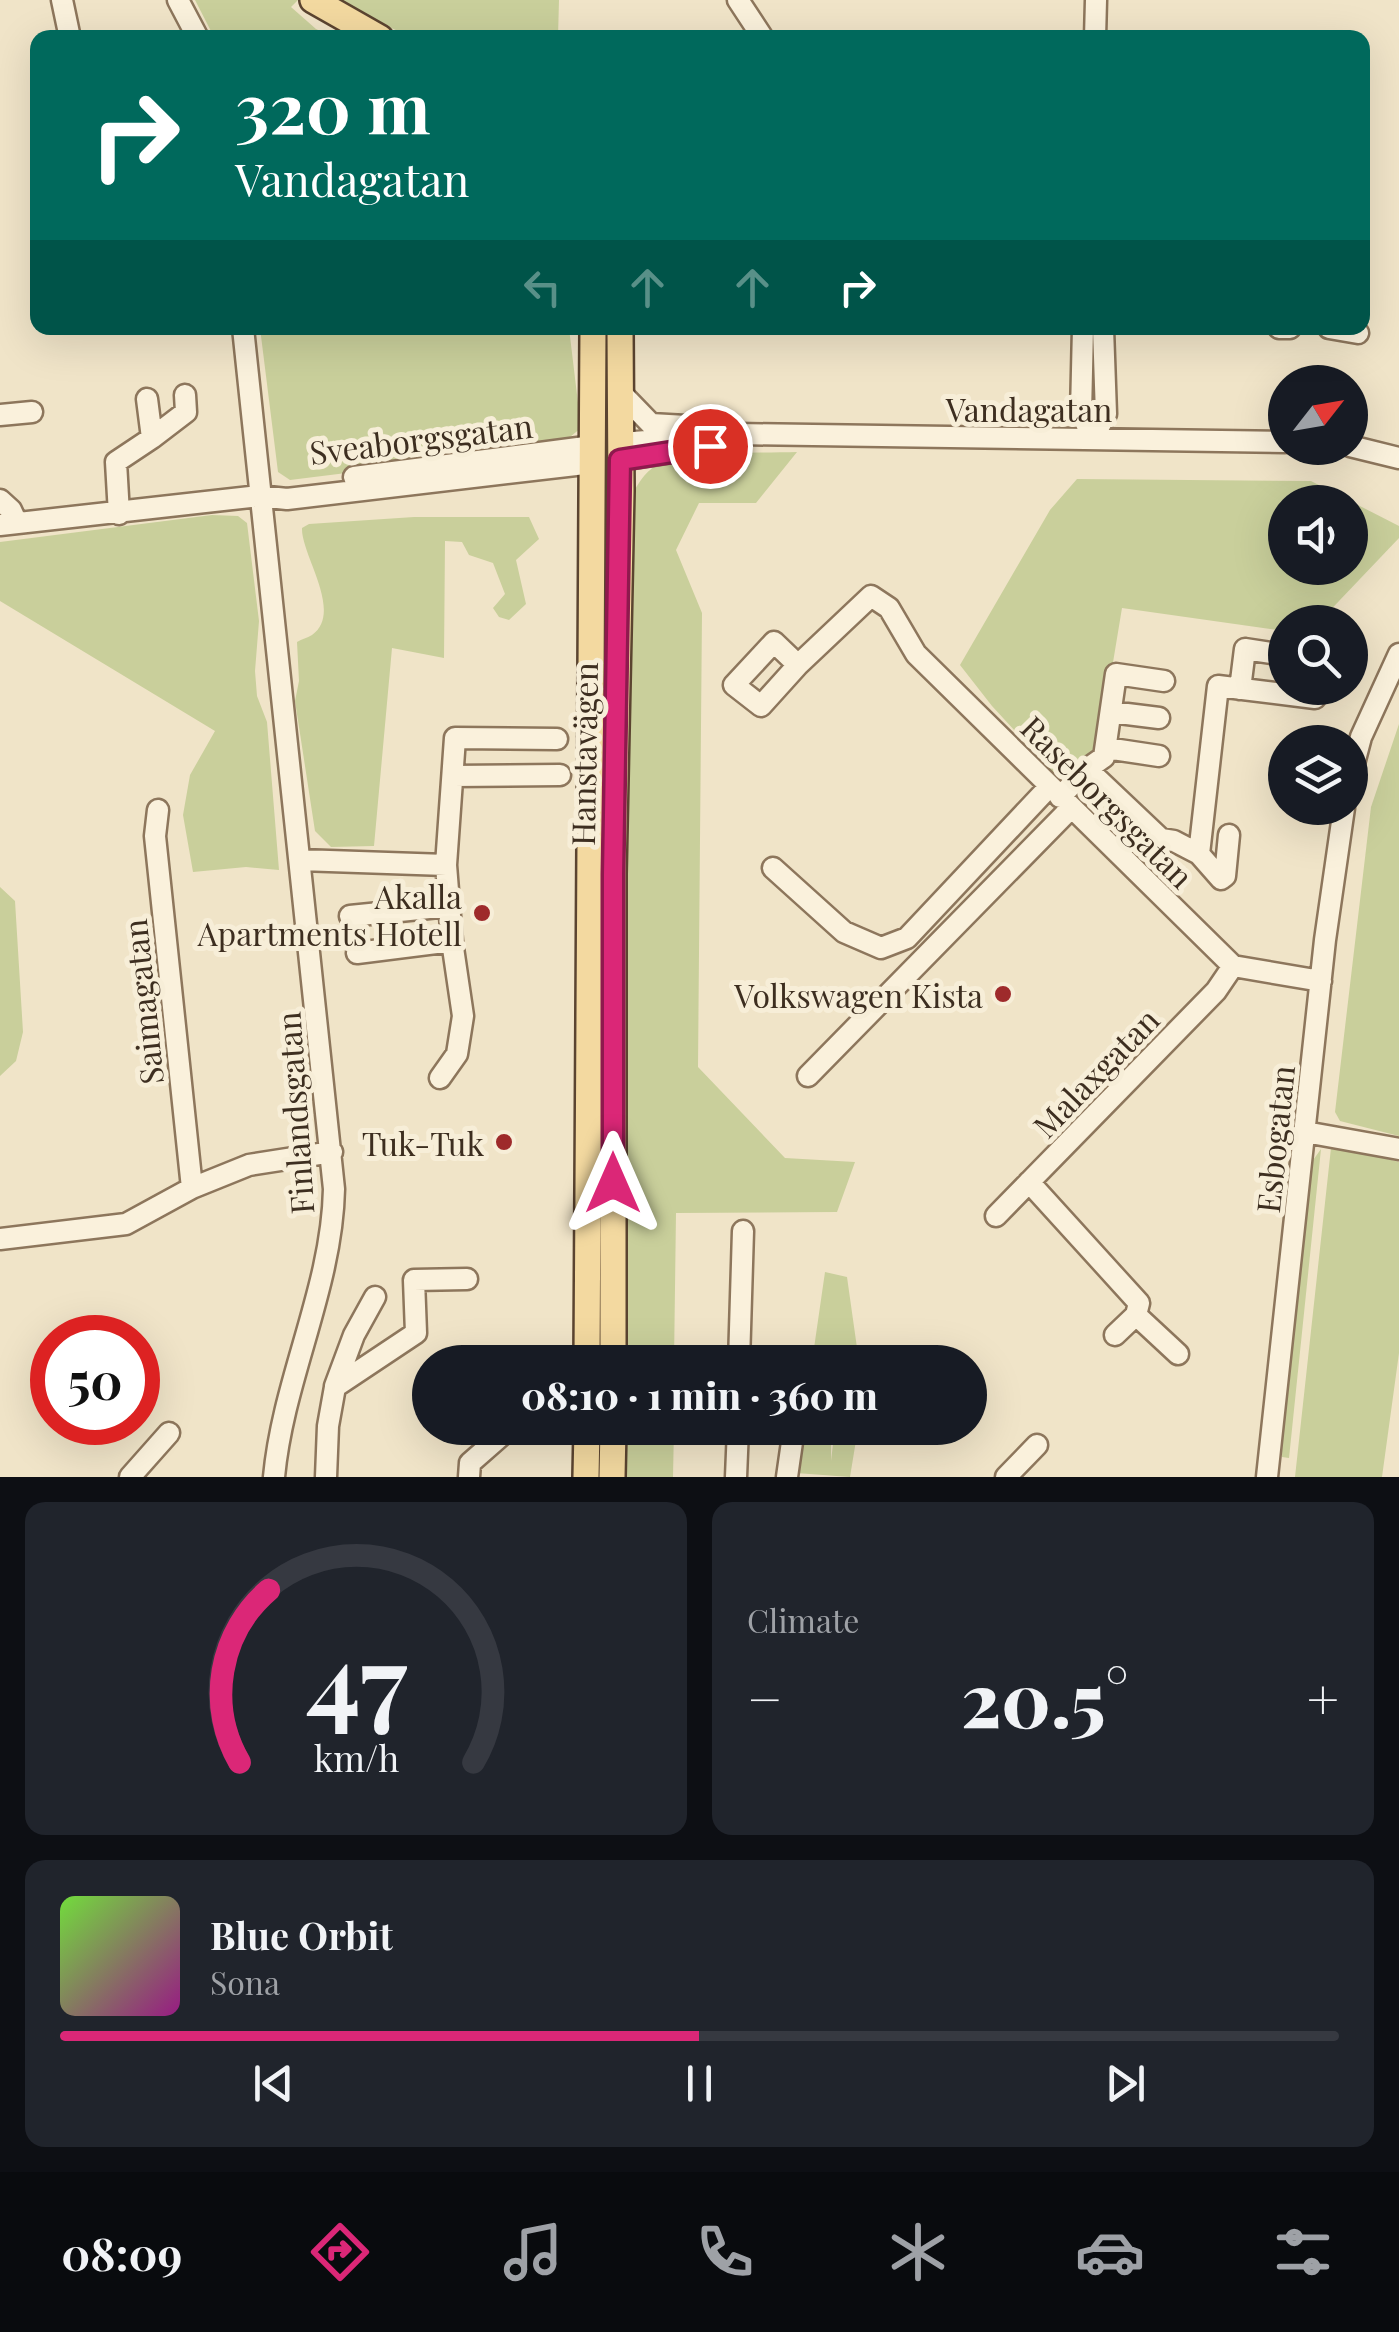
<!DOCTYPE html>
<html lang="en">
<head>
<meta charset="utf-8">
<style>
	:root { --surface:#171b24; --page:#20242c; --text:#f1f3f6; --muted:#9ea1a6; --line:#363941; --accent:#db2777 }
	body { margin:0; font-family:"Playfair Display",serif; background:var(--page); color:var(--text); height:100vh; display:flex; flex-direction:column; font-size:38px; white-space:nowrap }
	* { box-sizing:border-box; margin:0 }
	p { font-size:32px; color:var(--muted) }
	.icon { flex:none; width:55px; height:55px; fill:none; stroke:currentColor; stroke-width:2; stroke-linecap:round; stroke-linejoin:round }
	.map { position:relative; height:1477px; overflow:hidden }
	.drawer { display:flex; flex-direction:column; gap:25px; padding:25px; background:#0d0f14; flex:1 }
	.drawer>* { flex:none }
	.banner { position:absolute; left:30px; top:30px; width:1340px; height:305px; border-radius:20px; box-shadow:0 10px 40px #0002; background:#00695c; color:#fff; overflow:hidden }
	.needle { width:65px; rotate:59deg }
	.controls { position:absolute; left:1268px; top:365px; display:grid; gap:20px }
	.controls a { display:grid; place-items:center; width:100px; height:100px; border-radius:50%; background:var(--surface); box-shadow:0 10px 40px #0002; font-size:50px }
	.speed { position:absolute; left:30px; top:1315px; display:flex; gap:20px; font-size:50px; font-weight:700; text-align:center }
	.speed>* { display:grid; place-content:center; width:130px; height:130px; border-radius:50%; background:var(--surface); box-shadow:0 10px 40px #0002; line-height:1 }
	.speed .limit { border:15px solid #d22; background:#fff; color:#111 }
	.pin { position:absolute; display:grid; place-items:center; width:85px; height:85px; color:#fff; margin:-42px; border:5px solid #fff; border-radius:50%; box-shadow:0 2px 10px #0007 }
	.me { position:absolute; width:110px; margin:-55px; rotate:0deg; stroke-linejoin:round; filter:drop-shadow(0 0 8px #0008) }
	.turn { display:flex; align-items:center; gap:35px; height:210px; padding:0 40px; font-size:45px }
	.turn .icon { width:130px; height:130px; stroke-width:2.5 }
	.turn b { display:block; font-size:70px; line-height:85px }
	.lanes { display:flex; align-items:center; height:95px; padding:0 40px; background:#0003; justify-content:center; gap:50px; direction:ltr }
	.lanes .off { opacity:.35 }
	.big { font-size:75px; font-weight:800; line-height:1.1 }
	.drawer .card { flex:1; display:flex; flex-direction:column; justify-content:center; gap:15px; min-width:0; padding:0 35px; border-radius:20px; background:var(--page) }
	.drawer .dial { align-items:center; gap:0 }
	.dial svg { height:260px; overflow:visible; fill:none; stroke:var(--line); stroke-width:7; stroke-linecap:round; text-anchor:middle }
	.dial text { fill:var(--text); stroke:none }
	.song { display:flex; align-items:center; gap:30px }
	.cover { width:120px; height:120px; border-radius:15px; background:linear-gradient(135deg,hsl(100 70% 55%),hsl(310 70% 35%)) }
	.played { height:10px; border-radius:5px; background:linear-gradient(90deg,var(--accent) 50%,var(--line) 50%) }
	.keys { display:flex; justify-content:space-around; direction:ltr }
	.heat { display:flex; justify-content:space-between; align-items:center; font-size:55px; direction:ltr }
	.drawer .tiles { flex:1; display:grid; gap:25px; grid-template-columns:1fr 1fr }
	.card:last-child { grid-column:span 2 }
	.trip { position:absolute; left:412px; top:1345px; width:575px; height:100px; border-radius:50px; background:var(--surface); box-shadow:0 10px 40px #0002; font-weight:800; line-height:100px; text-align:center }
	.tabs { display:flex; height:160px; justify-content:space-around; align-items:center; background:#090b0e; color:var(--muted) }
	.tabs .icon { width:70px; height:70px }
	.tabs .current { color:var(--accent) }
	.tabs b { font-size:45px; color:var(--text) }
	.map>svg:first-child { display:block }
	.green { fill:#c9cf9b; fill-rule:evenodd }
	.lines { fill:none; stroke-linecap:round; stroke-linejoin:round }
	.minor-casing { stroke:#8d765c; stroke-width:25 }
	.major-casing { stroke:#5b4430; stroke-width:30 }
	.minor { stroke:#faf1dc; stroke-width:20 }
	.major { stroke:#f3d9a0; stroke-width:25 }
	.route-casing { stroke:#8e194d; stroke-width:25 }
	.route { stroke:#db2777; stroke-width:18 }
	.poi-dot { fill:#9e2a2b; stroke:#f7eed8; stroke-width:4 }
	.labels { text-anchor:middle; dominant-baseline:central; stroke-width:10; stroke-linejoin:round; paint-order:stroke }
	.street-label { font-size:32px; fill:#3d2e20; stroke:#f7eed8 }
	.poi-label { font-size:32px; fill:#3d2e20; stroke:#f7eed8; text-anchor:end }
</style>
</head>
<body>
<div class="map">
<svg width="1399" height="1477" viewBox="0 0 1399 1477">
	<rect width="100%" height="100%" fill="#f0e4c8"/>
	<path class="green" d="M195 0H298L291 7 316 29 333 37H214Z
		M338 0H559L558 37H413L359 15Z
		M260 328H569L581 428 565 441 507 453 290 480 278 472Z
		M797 452 756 503H699L676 550 702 613 698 1067 785 1158 855 1162 837 1212 676 1213 674 1362H625V799L630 722 631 496C639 482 647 468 663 462 693 451 763 453 797 452Z
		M1077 479 1311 481 1399 526V538L1319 622H1285V631L1122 608 1098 753 1072 774 1058 778 992 706 960 665 1050 510ZM1285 502H1350V568H1285Z
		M212 515 238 516 247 523 259 621 255 671 257 696 267 722 279 870 246 867 193 872 183 815 190 775 215 731 0 601V542Z
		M414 517H529L539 539 516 560 526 604 509 620 499 617 493 608 505 594 493 563 469 555 462 542 445 541 444 658 392 648 374 846 331 847 315 831 295 701 299 681 297 642C302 639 307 638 312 635 344 612 301 555 302 528L309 524Z
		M1399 724V1136L1340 1121 1335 1112 1371 807Z
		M0 887 15 901 23 1032 16 1061 0 1076Z
		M1331 1148 1350 1149 1399 1162V1353L1382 1477H1295Z
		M1321 1149 1289 1458 1282 1457V1421L1311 1163Z
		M825 1272 847 1277 859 1362H812Z
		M625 1428H674L673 1477H625Z
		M802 1428H831V1461L835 1428H858L850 1477 796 1473Z"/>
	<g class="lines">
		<defs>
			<path id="minor" d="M62 0 70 38
				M178 0 198 38
				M738 0 763 38
				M1095 38 1096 0
				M243 328 334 1189C332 1288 283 1379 274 1477
				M1083 328 1081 413 1093 438
				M1279 328H1290
				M1329 328 1358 333
				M621 393 651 424 686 426
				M0 415 32 412
				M152 438 186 412 185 395
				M1093 438 1106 414 1103 328
				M621 443 737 434 1285 442
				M1350 446 1399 458
				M621 460 686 450
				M354 477 593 446
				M0 500 11 510 17 523
				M119 514 116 462 152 438 147 399
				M0 525 259 496 287 499 593 463
				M798 665 761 706 734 685 774 642 798 665 871 596 889 608 916 654 1233 966 1321 981
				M1240 689 1245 649 1285 655
				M1111 712 1159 718
				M1106 748 1159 756
				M1087 769 1104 757 1116 674 1164 681
				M453 776 560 775
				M1350 779 1361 737 1399 654
				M1060 797 1087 769 1161 839 1174 841 1199 854 1218 686 1315 698
				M158 810 155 836 192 1188
				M1199 854 1221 879 1225 876 1229 835
				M300 860 446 865
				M773 868 844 932 881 948 907 938 1050 786
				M350 916 449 906
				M357 953 452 941
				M808 1076 1071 808
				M440 1078 457 1054 463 1016 452 941 446 865 455 738 557 739
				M1305 1132 1399 1149
				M1029 1182 1139 1303 1136 1315 1178 1354
				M996 1216 1216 991 1233 966
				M0 1239 126 1224 192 1188 249 1165 332 1152
				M1115 1335 1136 1315
				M739 1362 743 1231
				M335 1386 354 1335 375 1297
				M130 1477 169 1433
				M326 1477 328 1426 335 1387 416 1333 414 1280 467 1279
				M469 1477 470 1463 510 1428
				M736 1477 738 1428
				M787 1477 794 1428
				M1006 1477 1037 1445
				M1267 1477 1325 940 1344 808"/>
			<path id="major" d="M313 0 380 38
				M587 1362 593 328
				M613 1362V874L621 491 620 328
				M586 1477 587 1428
				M612 1477 613 1428"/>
		</defs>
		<use href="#minor" class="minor-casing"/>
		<use href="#major" class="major-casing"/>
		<use href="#minor" class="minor"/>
		<use href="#major" class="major"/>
	</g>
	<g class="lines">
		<defs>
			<path id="route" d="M613 1183V874L620 460 710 446"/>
		</defs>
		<use href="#route" class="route-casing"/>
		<use href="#route" class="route"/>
	</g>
	<g class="poi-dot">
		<circle cx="482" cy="913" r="10"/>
		<circle cx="1003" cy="994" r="10"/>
		<circle cx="504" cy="1142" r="10"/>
	</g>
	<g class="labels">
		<g class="street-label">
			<text x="1029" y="408">Vandagatan</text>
			<text transform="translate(421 438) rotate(-7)">Sveaborgsgatan</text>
			<text transform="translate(583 754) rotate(-89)">Hanstavägen</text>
			<text transform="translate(1108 801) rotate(45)">Raseborgsgatan</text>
			<text transform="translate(142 1002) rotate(-96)">Saimagatan</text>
			<text transform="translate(1095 1072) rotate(-46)">Malaxgatan</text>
			<text transform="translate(294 1113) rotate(-94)">Finlandsgatan</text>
			<text transform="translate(1274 1139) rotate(-84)">Esbogatan</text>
		</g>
		<g class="poi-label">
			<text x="462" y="895">Akalla<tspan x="462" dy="37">Apartments Hotell</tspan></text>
			<text x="983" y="994">Volkswagen Kista</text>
			<text x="484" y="1142">Tuk-Tuk</text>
		</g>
	</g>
</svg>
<div class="controls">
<a><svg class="needle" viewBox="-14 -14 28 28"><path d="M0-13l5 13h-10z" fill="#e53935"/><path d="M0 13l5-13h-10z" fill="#9ea1a6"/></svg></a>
<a><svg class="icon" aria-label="sound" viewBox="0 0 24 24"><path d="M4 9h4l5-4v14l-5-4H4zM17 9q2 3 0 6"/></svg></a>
<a><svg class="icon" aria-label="search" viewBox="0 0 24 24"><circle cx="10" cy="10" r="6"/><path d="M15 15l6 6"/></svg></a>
<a><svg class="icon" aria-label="layers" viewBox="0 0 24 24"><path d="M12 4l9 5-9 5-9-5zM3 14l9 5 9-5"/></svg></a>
</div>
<div class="speed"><div class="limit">50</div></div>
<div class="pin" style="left:710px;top:446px;background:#d93025"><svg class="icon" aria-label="arrive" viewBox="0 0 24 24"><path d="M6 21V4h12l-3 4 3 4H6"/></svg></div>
<svg class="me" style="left:613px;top:1183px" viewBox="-20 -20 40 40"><path d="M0-17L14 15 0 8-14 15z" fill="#db2777" stroke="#fff" stroke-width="4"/></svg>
<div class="trip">08:10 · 1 min · 360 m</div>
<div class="banner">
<div class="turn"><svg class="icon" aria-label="right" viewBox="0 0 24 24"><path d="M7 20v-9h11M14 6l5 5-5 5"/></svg><div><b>320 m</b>Vandagatan</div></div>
<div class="lanes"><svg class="icon off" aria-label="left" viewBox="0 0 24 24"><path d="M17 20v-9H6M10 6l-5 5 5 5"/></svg><svg class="icon off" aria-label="ahead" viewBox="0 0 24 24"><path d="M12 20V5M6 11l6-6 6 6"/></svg><svg class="icon off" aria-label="ahead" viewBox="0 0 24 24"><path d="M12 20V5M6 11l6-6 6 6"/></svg><svg class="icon" aria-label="right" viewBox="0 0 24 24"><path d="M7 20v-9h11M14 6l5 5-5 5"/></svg></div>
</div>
</div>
<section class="drawer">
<div class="tiles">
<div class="card dial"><svg viewBox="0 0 100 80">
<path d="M14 69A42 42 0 1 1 86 69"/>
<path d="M14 69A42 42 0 0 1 23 16" stroke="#db2777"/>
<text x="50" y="56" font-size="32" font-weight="700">47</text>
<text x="50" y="72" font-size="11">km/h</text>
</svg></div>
<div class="card"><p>Climate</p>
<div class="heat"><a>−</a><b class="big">20.5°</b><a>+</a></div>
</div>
<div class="card">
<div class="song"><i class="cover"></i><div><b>Blue Orbit</b><p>Sona</p></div></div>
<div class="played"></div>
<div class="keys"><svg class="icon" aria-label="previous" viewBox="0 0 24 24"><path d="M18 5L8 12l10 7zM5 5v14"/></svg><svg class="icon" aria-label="pause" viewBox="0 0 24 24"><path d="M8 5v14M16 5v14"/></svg><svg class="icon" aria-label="next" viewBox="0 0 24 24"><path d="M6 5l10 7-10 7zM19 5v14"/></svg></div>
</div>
</div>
</section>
<nav class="tabs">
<b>08:09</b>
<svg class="icon current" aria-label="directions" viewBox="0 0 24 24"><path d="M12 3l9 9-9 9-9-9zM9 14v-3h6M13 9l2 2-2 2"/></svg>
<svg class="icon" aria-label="music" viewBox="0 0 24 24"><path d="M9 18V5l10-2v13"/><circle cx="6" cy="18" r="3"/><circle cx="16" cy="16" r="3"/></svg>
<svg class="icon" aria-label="phone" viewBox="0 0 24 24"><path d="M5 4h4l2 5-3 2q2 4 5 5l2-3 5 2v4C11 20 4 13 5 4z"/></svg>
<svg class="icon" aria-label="climate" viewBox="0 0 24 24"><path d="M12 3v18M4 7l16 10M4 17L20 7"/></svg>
<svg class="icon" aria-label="car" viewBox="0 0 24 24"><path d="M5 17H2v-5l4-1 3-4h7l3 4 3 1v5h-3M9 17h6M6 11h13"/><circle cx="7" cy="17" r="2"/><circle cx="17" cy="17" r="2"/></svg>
<svg class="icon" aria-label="filters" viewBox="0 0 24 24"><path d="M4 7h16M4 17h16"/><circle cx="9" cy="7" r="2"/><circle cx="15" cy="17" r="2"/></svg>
</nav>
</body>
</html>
